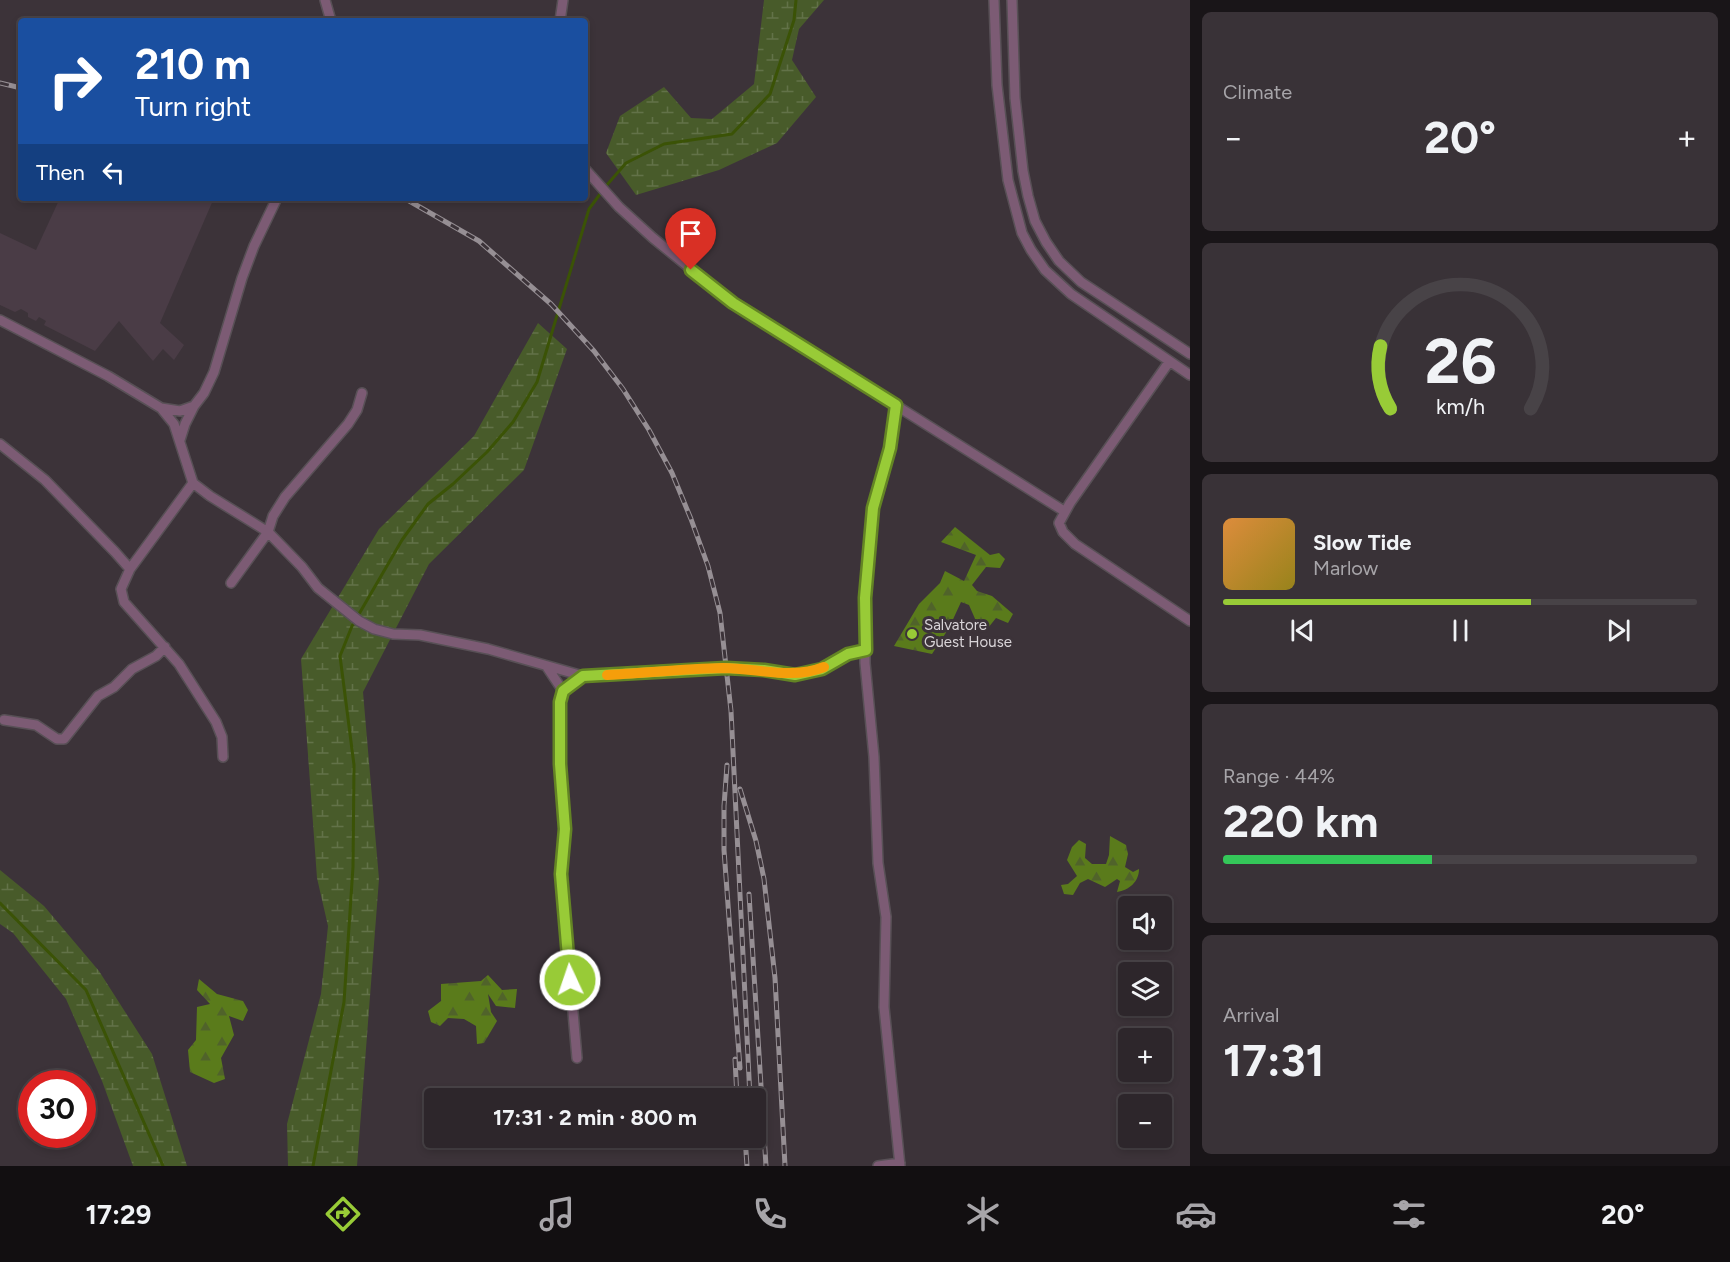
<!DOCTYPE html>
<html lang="en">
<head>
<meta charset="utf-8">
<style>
	:root { --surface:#2d262b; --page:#393237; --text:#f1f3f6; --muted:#a7a5a9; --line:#484347; --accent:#98cb37 }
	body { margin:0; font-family:Figtree,sans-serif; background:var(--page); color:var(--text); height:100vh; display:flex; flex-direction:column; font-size:22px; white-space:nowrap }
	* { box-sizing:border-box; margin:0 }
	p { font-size:20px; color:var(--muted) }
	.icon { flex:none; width:33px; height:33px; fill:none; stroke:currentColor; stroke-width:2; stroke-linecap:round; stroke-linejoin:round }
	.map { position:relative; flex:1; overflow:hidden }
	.drawer { display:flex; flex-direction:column; gap:12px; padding:12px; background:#191518; width:540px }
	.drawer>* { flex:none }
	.hud { position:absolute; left:18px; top:18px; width:570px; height:183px; border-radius:6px; box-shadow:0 3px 9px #0003,0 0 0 2px var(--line); background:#1a4fa0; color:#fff; overflow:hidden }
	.fabs { position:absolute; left:1118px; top:896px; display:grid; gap:12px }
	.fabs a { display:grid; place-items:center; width:54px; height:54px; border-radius:6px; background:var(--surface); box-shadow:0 3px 9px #0003,0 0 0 2px var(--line); font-size:30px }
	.speed { position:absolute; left:18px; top:1070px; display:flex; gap:12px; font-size:30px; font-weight:700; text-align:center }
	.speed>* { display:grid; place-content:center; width:78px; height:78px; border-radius:50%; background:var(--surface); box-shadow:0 3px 9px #0003,0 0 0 2px var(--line); line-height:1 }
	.speed .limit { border:9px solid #d22; background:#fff; color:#111 }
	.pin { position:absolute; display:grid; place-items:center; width:51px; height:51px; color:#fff; margin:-62px -26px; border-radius:50% 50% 50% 0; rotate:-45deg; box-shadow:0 0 6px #0007 }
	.pin .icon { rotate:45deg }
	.me { position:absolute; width:66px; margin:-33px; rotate:357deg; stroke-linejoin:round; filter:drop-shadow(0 0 4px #0008) }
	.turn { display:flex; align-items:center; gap:21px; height:126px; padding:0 18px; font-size:27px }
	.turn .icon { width:78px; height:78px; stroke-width:2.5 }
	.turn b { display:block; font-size:42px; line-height:51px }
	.then { display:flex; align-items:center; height:57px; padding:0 18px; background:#0003; gap:12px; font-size:22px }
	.big { font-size:45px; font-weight:700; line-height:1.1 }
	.drawer .widget { flex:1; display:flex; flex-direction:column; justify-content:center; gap:9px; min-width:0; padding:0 21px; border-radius:9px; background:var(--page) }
	.drawer .dial { align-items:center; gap:0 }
	.dial svg { height:156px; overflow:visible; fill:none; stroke:var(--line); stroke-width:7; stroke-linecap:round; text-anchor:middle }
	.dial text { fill:var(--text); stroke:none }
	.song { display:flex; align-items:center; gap:18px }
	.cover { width:72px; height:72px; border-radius:9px; background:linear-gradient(135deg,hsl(30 70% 55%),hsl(50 70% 35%)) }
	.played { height:6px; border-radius:3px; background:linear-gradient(90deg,var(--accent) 65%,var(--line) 65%) }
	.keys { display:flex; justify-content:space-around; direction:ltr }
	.heat { display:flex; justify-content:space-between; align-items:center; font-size:33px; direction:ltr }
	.charge { height:9px; border-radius:4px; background:linear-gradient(90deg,#34c759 44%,var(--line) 0) }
	.trip { position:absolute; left:424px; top:1088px; width:342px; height:60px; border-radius:6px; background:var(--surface); box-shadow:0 3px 9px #0003,0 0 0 2px var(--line); font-weight:700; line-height:60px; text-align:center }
	.tabs { display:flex; height:96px; justify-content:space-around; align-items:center; background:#120f11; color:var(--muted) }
	.tabs .icon { width:42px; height:42px }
	.tabs .active { color:var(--accent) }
	.tabs b { font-size:27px; color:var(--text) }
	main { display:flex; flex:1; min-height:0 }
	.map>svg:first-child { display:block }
	.built { fill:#4a3c46 }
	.forest { fill:url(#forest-firs) }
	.wetland { fill:url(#wetland-marsh) }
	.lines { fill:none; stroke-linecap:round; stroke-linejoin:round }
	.stream { stroke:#3b5306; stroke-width:3 }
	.street-casing { stroke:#585056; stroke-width:12 }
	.street { stroke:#7c5b74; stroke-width:9 }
	.rail-casing { stroke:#968f94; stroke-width:5 }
	.rail { stroke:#3c3339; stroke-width:3; stroke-dasharray:9; stroke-linecap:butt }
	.route-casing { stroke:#638424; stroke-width:15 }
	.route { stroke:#98cb37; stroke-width:10 }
	.slow { stroke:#f59e0b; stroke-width:10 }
	.poi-dot { fill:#98cb37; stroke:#3c3339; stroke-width:2 }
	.labels { text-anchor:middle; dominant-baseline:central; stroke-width:6; stroke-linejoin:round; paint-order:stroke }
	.poi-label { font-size:15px; fill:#d9d4d8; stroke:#3c3339; text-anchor:start }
</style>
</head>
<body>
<main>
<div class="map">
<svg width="1190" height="1166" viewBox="0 0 1190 1166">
	<defs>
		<pattern id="forest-firs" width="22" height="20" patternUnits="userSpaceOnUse" patternTransform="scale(1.5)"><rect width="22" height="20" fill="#5a7b1b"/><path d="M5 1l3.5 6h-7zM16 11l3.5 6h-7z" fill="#50632a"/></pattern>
		<pattern id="wetland-marsh" width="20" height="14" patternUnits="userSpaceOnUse" patternTransform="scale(1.5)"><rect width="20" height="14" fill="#485b2a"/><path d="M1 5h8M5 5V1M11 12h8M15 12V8" fill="none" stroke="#627248"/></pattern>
	</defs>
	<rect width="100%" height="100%" fill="#3c3339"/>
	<path class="built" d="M60 198H214L160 323 184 345 174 360 163 349 153 361 119 321 95 351 44 325 46 321 39 317 36 321 28 317V313L21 309 15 312 0 305V233L36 250Z"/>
	<path class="forest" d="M955 527 990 555 999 553 1005 559 1000 568 986 567 972 585 977 591 992 596 1013 614 1008 623 996 618 988 628 976 621 969 605 961 602 949 628 932 654 894 646 919 604 940 583 945 571 964 581 976 555 941 542Z
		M1110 836 1126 845 1128 854 1125 867 1133 872 1139 869C1139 882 1129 890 1117 892L1120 881 1117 879 1105 887 1088 879 1080 883 1073 895 1064 894 1061 885 1068 884 1077 876 1067 860 1072 847 1079 840 1086 844 1085 858 1092 864H1106L1109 855Z
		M488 975 502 990 517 989 515 1008 496 1006 488 994 491 1012 497 1021 484 1043 477 1044 476 1026 464 1019 448 1018 440 1026 431 1022 428 1011 441 1001V984L481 981Z
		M199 979 217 994 243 1001 248 1010 243 1021 229 1016 234 1035 221 1058 225 1079 214 1083 190 1072 188 1050 196 1040 197 1007 210 1004 197 990Z"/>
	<path class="wetland" d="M764 0H824L799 29 792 60 816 97 777 143 719 170 636 195 606 153 620 116 664 87 691 118 712 119 754 84Z
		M538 323 567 349 524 470 429 564 363 692 379 879 357 1166H288L287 1124 321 994 328 926 317 878 301 659 379 529 474 436Z
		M0 870 44 906 99 971 152 1054 187 1166H133L102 1081 66 999 13 933 0 924Z"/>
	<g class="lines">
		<path class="stream" d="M0 903 86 990 163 1166
			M313 1166 344 1002 353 867 354 765 340 656 352 626 402 540 428 504 453 484 487 452 513 422 537 382 589 209 606 186 626 163 664 144 732 134 770 94 794 20 796 0"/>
		<defs>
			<path id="street" d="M325 0 331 21
				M994 0 997 85 1008 180 1022 233 1031 250 1045 270 1071 294 1190 375
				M1012 0 1015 98 1023 171 1028 196 1035 221 1046 242 1059 261 1081 282 1190 354
				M560 21 563 0
				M585 169 619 207 653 238 733 303 1064 511
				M0 320 108 376 161 408 180 411 194 406 204 393 214 372 242 278 254 246 277 198
				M1169 362 1070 503 1059 523 1063 532 1075 544 1190 621
				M896 405C891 440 886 475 873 508L865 598V663L874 757 878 863 886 917 884 1007 900 1166
				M161 408 174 424 193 483 210 496 268 532 302 567 318 588 359 621 374 629 393 634 420 635 488 649 583 676 725 668 764 670 795 675 822 669 848 654 866 649
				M180 440 185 424 194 406
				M0 444 45 480 115 552 130 569
				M193 483 130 569 121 589 124 602 179 664 216 722 222 737 223 757
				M231 583 268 532 273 516 285 497 348 424 357 410 362 393
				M547 667 563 691 560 702V764L565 829 561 874 577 1058
				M563 691 583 676
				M4 720 36 725 57 739H64L98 696 114 687 132 669 156 656 165 647
				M878 1166 900 1163"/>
		</defs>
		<use href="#street" class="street-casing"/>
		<use href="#street" class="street"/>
		<defs>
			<path id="rail" d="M0 83 21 88
				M404 198 479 241 551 304 594 351 623 389 649 430 672 473 691 519 708 566 720 613 731 711 750 1098
				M727 765 724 806V850L740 1068
				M740 789 756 841 764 879 775 978 785 1166
				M749 894 766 1166
				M735 1059 737 1098
				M745 1137 747 1166"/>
		</defs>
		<use href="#rail" class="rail-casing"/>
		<use href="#rail" class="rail"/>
	</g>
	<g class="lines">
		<defs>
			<path id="route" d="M570 980 561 874 565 829 560 764V702L563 691 583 676 726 668 764 670 795 675 822 669 848 654 866 650 865 598 873 508 890 448 896 405 733 303 691 270"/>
		</defs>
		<use href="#route" class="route-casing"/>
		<use href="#route" class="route"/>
		<path class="slow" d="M607 675C645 673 684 669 723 668 757 668 792 680 824 667"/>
	</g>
	<circle class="poi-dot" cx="912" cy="634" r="6"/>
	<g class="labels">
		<g class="poi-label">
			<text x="924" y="625">Salvatore<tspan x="924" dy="17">Guest House</tspan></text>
		</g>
	</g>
</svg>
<div class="fabs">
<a><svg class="icon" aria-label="sound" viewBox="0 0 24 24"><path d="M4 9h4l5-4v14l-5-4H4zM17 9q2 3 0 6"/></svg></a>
<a><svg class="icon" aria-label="layers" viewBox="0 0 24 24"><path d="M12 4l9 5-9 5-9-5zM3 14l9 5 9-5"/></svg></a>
<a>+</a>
<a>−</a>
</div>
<div class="speed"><div class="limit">30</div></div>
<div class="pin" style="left:691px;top:270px;background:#d93025"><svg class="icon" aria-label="arrive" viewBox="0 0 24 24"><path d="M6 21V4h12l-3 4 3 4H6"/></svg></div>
<svg class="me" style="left:570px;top:980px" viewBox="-20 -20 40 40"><circle r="17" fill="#98cb37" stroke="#fff" stroke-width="3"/><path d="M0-11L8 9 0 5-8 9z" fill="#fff"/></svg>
<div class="trip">17:31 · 2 min · 800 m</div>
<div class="hud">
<div class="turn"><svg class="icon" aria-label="right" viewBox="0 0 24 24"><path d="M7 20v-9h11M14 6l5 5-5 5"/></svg><div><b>210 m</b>Turn right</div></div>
<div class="then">Then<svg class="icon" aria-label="left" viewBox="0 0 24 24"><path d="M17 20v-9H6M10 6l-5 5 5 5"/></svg></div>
</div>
</div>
<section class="drawer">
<div class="widget"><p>Climate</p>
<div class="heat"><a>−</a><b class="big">20°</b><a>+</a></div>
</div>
<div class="widget dial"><svg viewBox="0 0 100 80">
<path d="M14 69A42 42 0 1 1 86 69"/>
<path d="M14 69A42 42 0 0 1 9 37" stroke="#98cb37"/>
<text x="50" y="56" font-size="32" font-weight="700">26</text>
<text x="50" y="72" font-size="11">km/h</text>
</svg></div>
<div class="widget">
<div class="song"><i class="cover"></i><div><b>Slow Tide</b><p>Marlow</p></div></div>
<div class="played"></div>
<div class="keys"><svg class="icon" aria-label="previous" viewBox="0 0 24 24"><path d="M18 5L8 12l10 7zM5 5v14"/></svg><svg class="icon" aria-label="pause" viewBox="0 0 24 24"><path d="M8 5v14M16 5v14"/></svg><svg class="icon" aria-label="next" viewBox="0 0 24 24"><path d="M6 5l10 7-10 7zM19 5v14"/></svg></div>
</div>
<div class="widget"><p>Range · 44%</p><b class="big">220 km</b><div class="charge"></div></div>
<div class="widget"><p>Arrival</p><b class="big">17:31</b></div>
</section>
</main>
<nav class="tabs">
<b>17:29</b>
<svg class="icon active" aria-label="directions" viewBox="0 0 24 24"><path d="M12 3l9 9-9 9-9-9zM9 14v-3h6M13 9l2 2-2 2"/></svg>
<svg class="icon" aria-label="music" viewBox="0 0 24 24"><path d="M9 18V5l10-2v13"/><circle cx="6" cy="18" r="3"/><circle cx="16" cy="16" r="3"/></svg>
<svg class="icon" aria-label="phone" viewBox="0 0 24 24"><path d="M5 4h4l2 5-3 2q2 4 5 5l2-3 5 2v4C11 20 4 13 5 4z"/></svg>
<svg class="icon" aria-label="climate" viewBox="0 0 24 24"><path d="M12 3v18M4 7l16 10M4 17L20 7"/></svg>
<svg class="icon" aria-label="car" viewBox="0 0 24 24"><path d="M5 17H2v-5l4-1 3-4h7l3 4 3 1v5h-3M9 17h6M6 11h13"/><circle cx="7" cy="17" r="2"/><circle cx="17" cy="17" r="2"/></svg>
<svg class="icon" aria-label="filters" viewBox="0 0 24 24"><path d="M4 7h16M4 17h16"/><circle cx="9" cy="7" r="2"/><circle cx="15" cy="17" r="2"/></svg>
<b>20°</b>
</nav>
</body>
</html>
